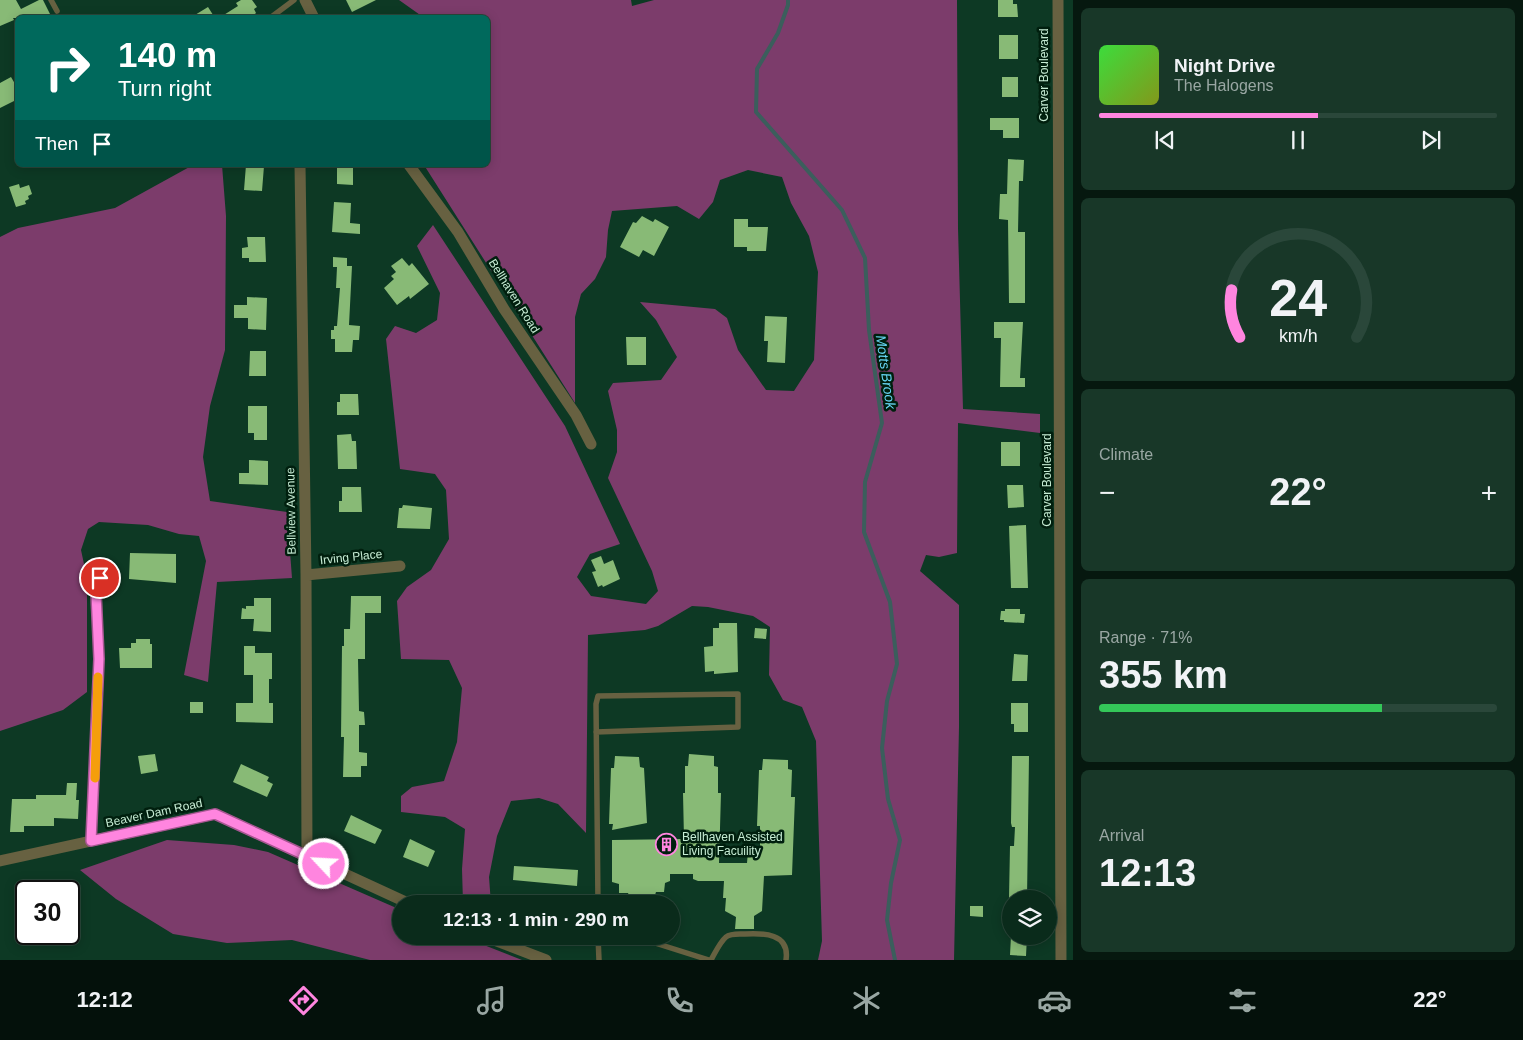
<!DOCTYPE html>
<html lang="en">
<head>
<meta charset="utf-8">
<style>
	:root { --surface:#0a2b1b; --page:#183728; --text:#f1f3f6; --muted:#99a7a3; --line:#2a473a; --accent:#ff85df }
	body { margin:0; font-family:Arial,sans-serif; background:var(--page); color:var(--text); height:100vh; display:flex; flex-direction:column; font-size:19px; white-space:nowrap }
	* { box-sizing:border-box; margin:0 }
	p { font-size:16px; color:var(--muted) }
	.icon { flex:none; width:28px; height:28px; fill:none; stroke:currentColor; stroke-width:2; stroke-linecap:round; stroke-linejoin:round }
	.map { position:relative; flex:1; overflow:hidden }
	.details { display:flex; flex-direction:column; gap:8px; padding:8px; background:#06180f; width:450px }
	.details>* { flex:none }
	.guide { position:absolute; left:15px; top:15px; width:475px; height:152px; border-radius:8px; box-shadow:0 2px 12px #0003,0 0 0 1px var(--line); background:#00695c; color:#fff; overflow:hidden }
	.buttons { position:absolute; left:1002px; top:890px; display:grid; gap:10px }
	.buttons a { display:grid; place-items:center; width:55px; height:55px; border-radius:50%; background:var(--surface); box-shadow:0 2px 12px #0003,0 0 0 1px var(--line); font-size:25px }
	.speed { position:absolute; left:15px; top:880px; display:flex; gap:10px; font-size:25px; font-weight:700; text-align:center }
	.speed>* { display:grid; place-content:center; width:65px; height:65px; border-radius:50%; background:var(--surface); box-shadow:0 2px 12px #0003,0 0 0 1px var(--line); line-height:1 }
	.speed .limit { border:2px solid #111; border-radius:8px; background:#fff; color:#111 }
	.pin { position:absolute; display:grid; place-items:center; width:42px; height:42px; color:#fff; margin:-21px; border:2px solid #fff; border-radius:50%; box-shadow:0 1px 5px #0007 }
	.me { position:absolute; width:55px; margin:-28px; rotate:295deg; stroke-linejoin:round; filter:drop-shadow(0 0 4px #0008) }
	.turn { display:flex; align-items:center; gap:18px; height:105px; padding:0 20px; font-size:22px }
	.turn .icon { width:65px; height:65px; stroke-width:2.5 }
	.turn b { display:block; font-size:35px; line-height:42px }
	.then { display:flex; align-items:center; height:48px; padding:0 20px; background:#0003; gap:10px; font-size:19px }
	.big { font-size:38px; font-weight:600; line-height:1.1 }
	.details .widget { flex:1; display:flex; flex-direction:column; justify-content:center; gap:8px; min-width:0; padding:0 18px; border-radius:8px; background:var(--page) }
	.details .dial { align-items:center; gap:0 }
	.dial svg { height:130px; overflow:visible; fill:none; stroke:var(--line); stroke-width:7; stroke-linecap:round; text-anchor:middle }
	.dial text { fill:var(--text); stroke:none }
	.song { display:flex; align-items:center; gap:15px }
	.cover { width:60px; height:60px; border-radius:8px; background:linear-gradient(135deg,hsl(120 70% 55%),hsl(70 70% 35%)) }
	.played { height:5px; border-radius:2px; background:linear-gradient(90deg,var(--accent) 55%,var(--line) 55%) }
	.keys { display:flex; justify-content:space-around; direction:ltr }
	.heat { display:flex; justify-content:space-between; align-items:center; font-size:28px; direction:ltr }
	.charge { height:8px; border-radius:4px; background:linear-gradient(90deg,#34c759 71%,var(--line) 0) }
	.trip { position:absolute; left:392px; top:895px; width:288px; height:50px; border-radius:25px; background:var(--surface); box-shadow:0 2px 12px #0003,0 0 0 1px var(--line); font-weight:600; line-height:50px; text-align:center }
	.tabs { display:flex; height:80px; justify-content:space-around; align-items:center; background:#04110b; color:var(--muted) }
	.tabs .icon { width:35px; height:35px }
	.tabs .current { color:var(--accent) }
	.tabs b { font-size:22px; color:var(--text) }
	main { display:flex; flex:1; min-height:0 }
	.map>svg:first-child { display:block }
	.forest { fill:#7c3c6b }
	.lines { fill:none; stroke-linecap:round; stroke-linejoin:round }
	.stream { stroke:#3b5e5c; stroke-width:4 }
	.building { fill:#88ba76 }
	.service { stroke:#676141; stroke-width:5.5 }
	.minor { stroke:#676141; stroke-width:11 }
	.route-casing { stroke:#a65691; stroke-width:12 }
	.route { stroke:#ff85df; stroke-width:9 }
	.slow { stroke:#f59e0b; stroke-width:9 }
	.labels { text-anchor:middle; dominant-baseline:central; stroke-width:5; stroke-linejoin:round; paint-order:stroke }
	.street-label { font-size:12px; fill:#c6ecd4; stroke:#001f0e }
	.poi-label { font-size:12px; fill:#c6ecd4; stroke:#001f0e; text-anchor:start }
	.water-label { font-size:14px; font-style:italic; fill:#67d7f5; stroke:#001f0e }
</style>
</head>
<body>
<main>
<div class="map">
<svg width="1073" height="960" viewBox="0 0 1073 960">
	<rect width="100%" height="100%" fill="#0d3924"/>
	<path class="forest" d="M399 0H631L632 6 654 0H957L958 228 963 409 1040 414V433L958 423 957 553 939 557 926 555 920 571 959 605V727L954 960H818L822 941 816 741 802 707 783 700 769 675 770 627 753 616 708 607 692 606 658 626 645 630 588 635 586 833 558 804 539 798 511 801 497 836 489 877 491 904 463 903 462 869 465 829 445 817 401 812V796L412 787 444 781 457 742 462 688 449 660 401 659 397 601 407 587 431 570 449 539 446 490 435 474 400 469 386 339 395 326 416 333 437 320 440 293 417 246 433 225 565 426 620 544 590 554 577 577 591 596 646 604 658 591 652 571 608 478 617 452V430L608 391 613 383 661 380 677 357 656 320 640 302 715 309 727 318 738 350 766 390 794 391 814 360 818 272 809 236 791 203 782 177 748 170 720 180 713 202 699 219 677 206 612 211 608 230 606 257 595 279 581 294 575 317V403L424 165H488V18L423 17Z
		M193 165H222L226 216 225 350 210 406 203 457 210 501 287 512 292 578 217 582 208 682 184 675 206 561 199 536 179 534 148 525 99 522 88 529 81 550 87 578V692L63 710 0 731V237L18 228 115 208Z
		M167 840 234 845 268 852 401 910V936H461L522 960H370L292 940 227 943 173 934 116 899 80 870Z"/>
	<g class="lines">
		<path class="stream" d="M788 0V5L778 33 757 69 756 112 842 210 865 258 869 330 882 423 865 482 864 532 890 602 897 664 887 701 882 748 888 799 900 840 891 883 887 920 895 960"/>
	</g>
	<path class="building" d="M0 0H16L21 9 39 0H43L52 18H13L14 20 0 26Z
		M241 0H252L257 7 254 9 256 13 250 18H219L238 6 236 3Z
		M346 0H376L352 12Z
		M998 0H1013V4H1017L1018 17H998Z
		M208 7 215 18H190Z
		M999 35H1018V59H999Z
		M11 77 18 89V99L0 108V83Z
		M1002 77H1018V97H1002Z
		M990 118H1019V138H1003V130H990Z
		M1008 159 1024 160 1023 181H1019L1018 232H1025V303H1009L1008 220 999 219 1000 194H1007Z
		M246 165 264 166 262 191 244 190Z
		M337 165H353V185L337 184Z
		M19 184 20 188 29 185 32 194 28 196 29 199 25 201 26 204 16 207 9 187Z
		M334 202 351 203 350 223 360 224V234L332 232Z
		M642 216 653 222 655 219 669 227 654 256 643 250 639 257 620 247 633 222 636 223Z
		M734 219H748V227H768L766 251H747V247H734Z
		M247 237H265L266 262H249V258H242V248L248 247Z
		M333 257 347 258V266H352L349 325 360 326 359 340H353L352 352H335V339H331V330H334V326H337L340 288H336L337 267H333Z
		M402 258 409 266 412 263 429 284 410 299 409 296 397 305 384 288 394 279 391 276 396 272 391 266Z
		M247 297 267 298 266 330 248 329V318H234V305H247Z
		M765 316 787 317 785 363 767 362 768 341H764Z
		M994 322H1023L1020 378H1025V387H1000L1001 338H994Z
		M626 337H646V365H627Z
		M250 351H266V376H249Z
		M340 394H358L359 415H337V402H340Z
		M248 406H267V440H254V433H248Z
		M351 434 352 441H356L357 469H338L337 435Z
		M1001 442H1020V466H1001Z
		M249 460 268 461V485L239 484V473H249Z
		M1007 485H1023L1024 507 1008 508Z
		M342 487H361L362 512H339V501H342Z
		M403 505 432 508 430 529 397 528 399 508H402Z
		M1026 525 1028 588H1011L1009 526Z
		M130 553 176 554V583L129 579Z
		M601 556 604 564 613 560 620 579 603 587 602 585 598 587 592 572 596 571 591 560Z
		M351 596H381V613H365V659H358L359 711 364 712 365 725H359V752L367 753V766H361V777H343L344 737H341L342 646H344V629H350Z
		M254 598H271V632L253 631 254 619H241L242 608 246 609V606H254Z
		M1005 609H1020V614H1025L1024 623 1004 622V620H1000L1001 611H1005Z
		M719 623H737L738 672 714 674V671L705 672 704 647 713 646V628H719Z
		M755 628 767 629 766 639 754 638Z
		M136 639H150V644H152V668H120L119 648H131V643H136Z
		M244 646H255V653H272V679H269V703H273V723L236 722V703H253V675H244Z
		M1014 654 1028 655 1027 681H1012Z
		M190 702H203V713H190Z
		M1011 703H1028V732H1014V724H1011Z
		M155 754 158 771 141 774 138 756Z
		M689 754 714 756V766L718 767V793H721L719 863H747L748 851H760V826H757L759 770H762L763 759 788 760V769L792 770 791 797H795L792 875 764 876 762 911 754 916V929H735L736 917 725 911 726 898H723L724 881H698L693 879V874H670V881L665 883 664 892H656L654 898 649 897V904H635V898H630L628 893H619V884L612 882V840L684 839 683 793H685V766H688Z
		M615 756 639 757 640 767 644 768 647 823 612 830 613 824H609L611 768H614Z
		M1012 756H1029L1027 899 1009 898 1010 846H1014L1015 827H1012L1011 823Z
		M241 764 269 777 267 781 273 784 267 797 233 782Z
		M67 783H77L76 800H79L78 819 54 818V826H24V832H10L12 799H36V795H66Z
		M351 815 382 830 375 844 344 831Z
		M410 839 435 851 428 867 403 857Z
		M514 866 578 870 577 886 513 880Z
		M970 906H983V917L970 916Z
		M1011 936H1027L1026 956 1010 955Z"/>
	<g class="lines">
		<path class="service" d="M51 0 57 11
			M270 18 294 0
			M596 732 738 727V694L598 696 596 704 598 904
			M91 841 99 659 96 593 100 578
			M598 936 599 960
			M633 936 709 960
			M711 960C715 953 720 942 726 937 731 933 739 934 745 934 763 933 790 933 786 960"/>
		<path class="minor" d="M305 0 314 18
			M1058 0 1061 960
			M300 165 306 575 307 856
			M409 165 458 232 504 309 576 415 591 444
			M306 575 400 566
			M0 861 215 814 410 904
			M484 936 546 960"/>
	</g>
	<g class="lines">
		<defs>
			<path id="route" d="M100 578 96 593 99 659 91 841 215 814 324 864"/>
		</defs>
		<use href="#route" class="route-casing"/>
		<use href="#route" class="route"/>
		<path class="slow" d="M95 778 98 677"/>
	</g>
	<defs>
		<symbol id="building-ring" viewBox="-11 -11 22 22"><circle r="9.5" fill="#001f0e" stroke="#ff85df" stroke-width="1.5"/><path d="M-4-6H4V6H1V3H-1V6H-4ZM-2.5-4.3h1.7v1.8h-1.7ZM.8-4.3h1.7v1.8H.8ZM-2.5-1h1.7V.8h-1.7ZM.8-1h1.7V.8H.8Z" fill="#ff85df"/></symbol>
	</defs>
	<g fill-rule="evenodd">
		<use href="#building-ring" x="654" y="832" width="25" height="25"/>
	</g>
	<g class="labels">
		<g class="street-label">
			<text transform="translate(1044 75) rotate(-90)">Carver Boulevard</text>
			<text transform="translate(514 296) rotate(58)">Bellhaven Road</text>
			<text transform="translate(1047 480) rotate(-90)">Carver Boulevard</text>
			<text transform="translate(291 511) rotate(-91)">Bellview Avenue</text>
			<text transform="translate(351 557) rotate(-6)">Irving Place</text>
			<text transform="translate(154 813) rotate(-12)">Beaver Dam Road</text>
		</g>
		<g class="poi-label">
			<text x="682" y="837">Bellhaven Assisted<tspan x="682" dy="14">Living Facuility</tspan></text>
		</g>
		<g class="water-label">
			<text transform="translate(886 372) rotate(82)">Motts Brook</text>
		</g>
	</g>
</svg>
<div class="buttons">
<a><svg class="icon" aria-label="layers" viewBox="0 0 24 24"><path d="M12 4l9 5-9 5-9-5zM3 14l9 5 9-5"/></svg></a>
</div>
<div class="speed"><div class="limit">30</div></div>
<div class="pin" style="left:100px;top:578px;background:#d93025"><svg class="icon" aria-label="arrive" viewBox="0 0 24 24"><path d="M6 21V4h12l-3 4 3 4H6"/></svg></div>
<svg class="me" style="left:324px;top:864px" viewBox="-20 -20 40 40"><circle r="17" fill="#ff85df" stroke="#fff" stroke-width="3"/><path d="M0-11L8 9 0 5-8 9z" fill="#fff"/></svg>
<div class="trip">12:13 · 1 min · 290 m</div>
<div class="guide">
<div class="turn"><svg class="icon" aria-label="right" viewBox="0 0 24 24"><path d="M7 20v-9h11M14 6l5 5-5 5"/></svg><div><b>140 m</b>Turn right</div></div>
<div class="then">Then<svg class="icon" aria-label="arrive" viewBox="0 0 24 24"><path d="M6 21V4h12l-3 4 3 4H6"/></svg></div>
</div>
</div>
<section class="details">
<div class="widget">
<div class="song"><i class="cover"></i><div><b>Night Drive</b><p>The Halogens</p></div></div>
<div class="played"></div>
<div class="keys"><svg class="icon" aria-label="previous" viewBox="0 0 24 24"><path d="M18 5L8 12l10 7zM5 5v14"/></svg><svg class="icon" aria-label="pause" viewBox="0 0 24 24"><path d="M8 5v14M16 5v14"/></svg><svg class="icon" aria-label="next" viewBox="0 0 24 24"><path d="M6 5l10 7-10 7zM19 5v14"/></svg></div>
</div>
<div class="widget dial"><svg viewBox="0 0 100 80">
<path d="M14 69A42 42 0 1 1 86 69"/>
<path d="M14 69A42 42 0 0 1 9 40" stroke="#ff85df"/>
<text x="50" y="56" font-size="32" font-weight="700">24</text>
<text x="50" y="72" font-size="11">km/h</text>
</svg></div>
<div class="widget"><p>Climate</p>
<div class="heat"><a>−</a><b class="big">22°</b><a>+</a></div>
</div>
<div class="widget"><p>Range · 71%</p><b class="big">355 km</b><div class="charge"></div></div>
<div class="widget"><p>Arrival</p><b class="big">12:13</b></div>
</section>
</main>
<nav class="tabs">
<b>12:12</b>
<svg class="icon current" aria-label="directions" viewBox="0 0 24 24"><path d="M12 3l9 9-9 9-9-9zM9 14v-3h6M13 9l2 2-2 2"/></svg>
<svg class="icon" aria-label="music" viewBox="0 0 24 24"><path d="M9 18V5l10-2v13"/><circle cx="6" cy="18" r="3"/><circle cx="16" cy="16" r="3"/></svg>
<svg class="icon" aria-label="phone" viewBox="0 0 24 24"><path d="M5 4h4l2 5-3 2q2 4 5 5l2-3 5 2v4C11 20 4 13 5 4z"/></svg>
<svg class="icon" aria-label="climate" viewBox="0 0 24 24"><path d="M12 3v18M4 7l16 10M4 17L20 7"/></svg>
<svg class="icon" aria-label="car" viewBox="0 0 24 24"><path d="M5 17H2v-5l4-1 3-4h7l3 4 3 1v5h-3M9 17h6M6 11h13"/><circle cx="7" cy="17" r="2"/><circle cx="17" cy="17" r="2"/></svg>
<svg class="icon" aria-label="filters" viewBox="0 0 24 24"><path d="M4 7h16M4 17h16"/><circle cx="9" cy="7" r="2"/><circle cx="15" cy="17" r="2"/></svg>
<b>22°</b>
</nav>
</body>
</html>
